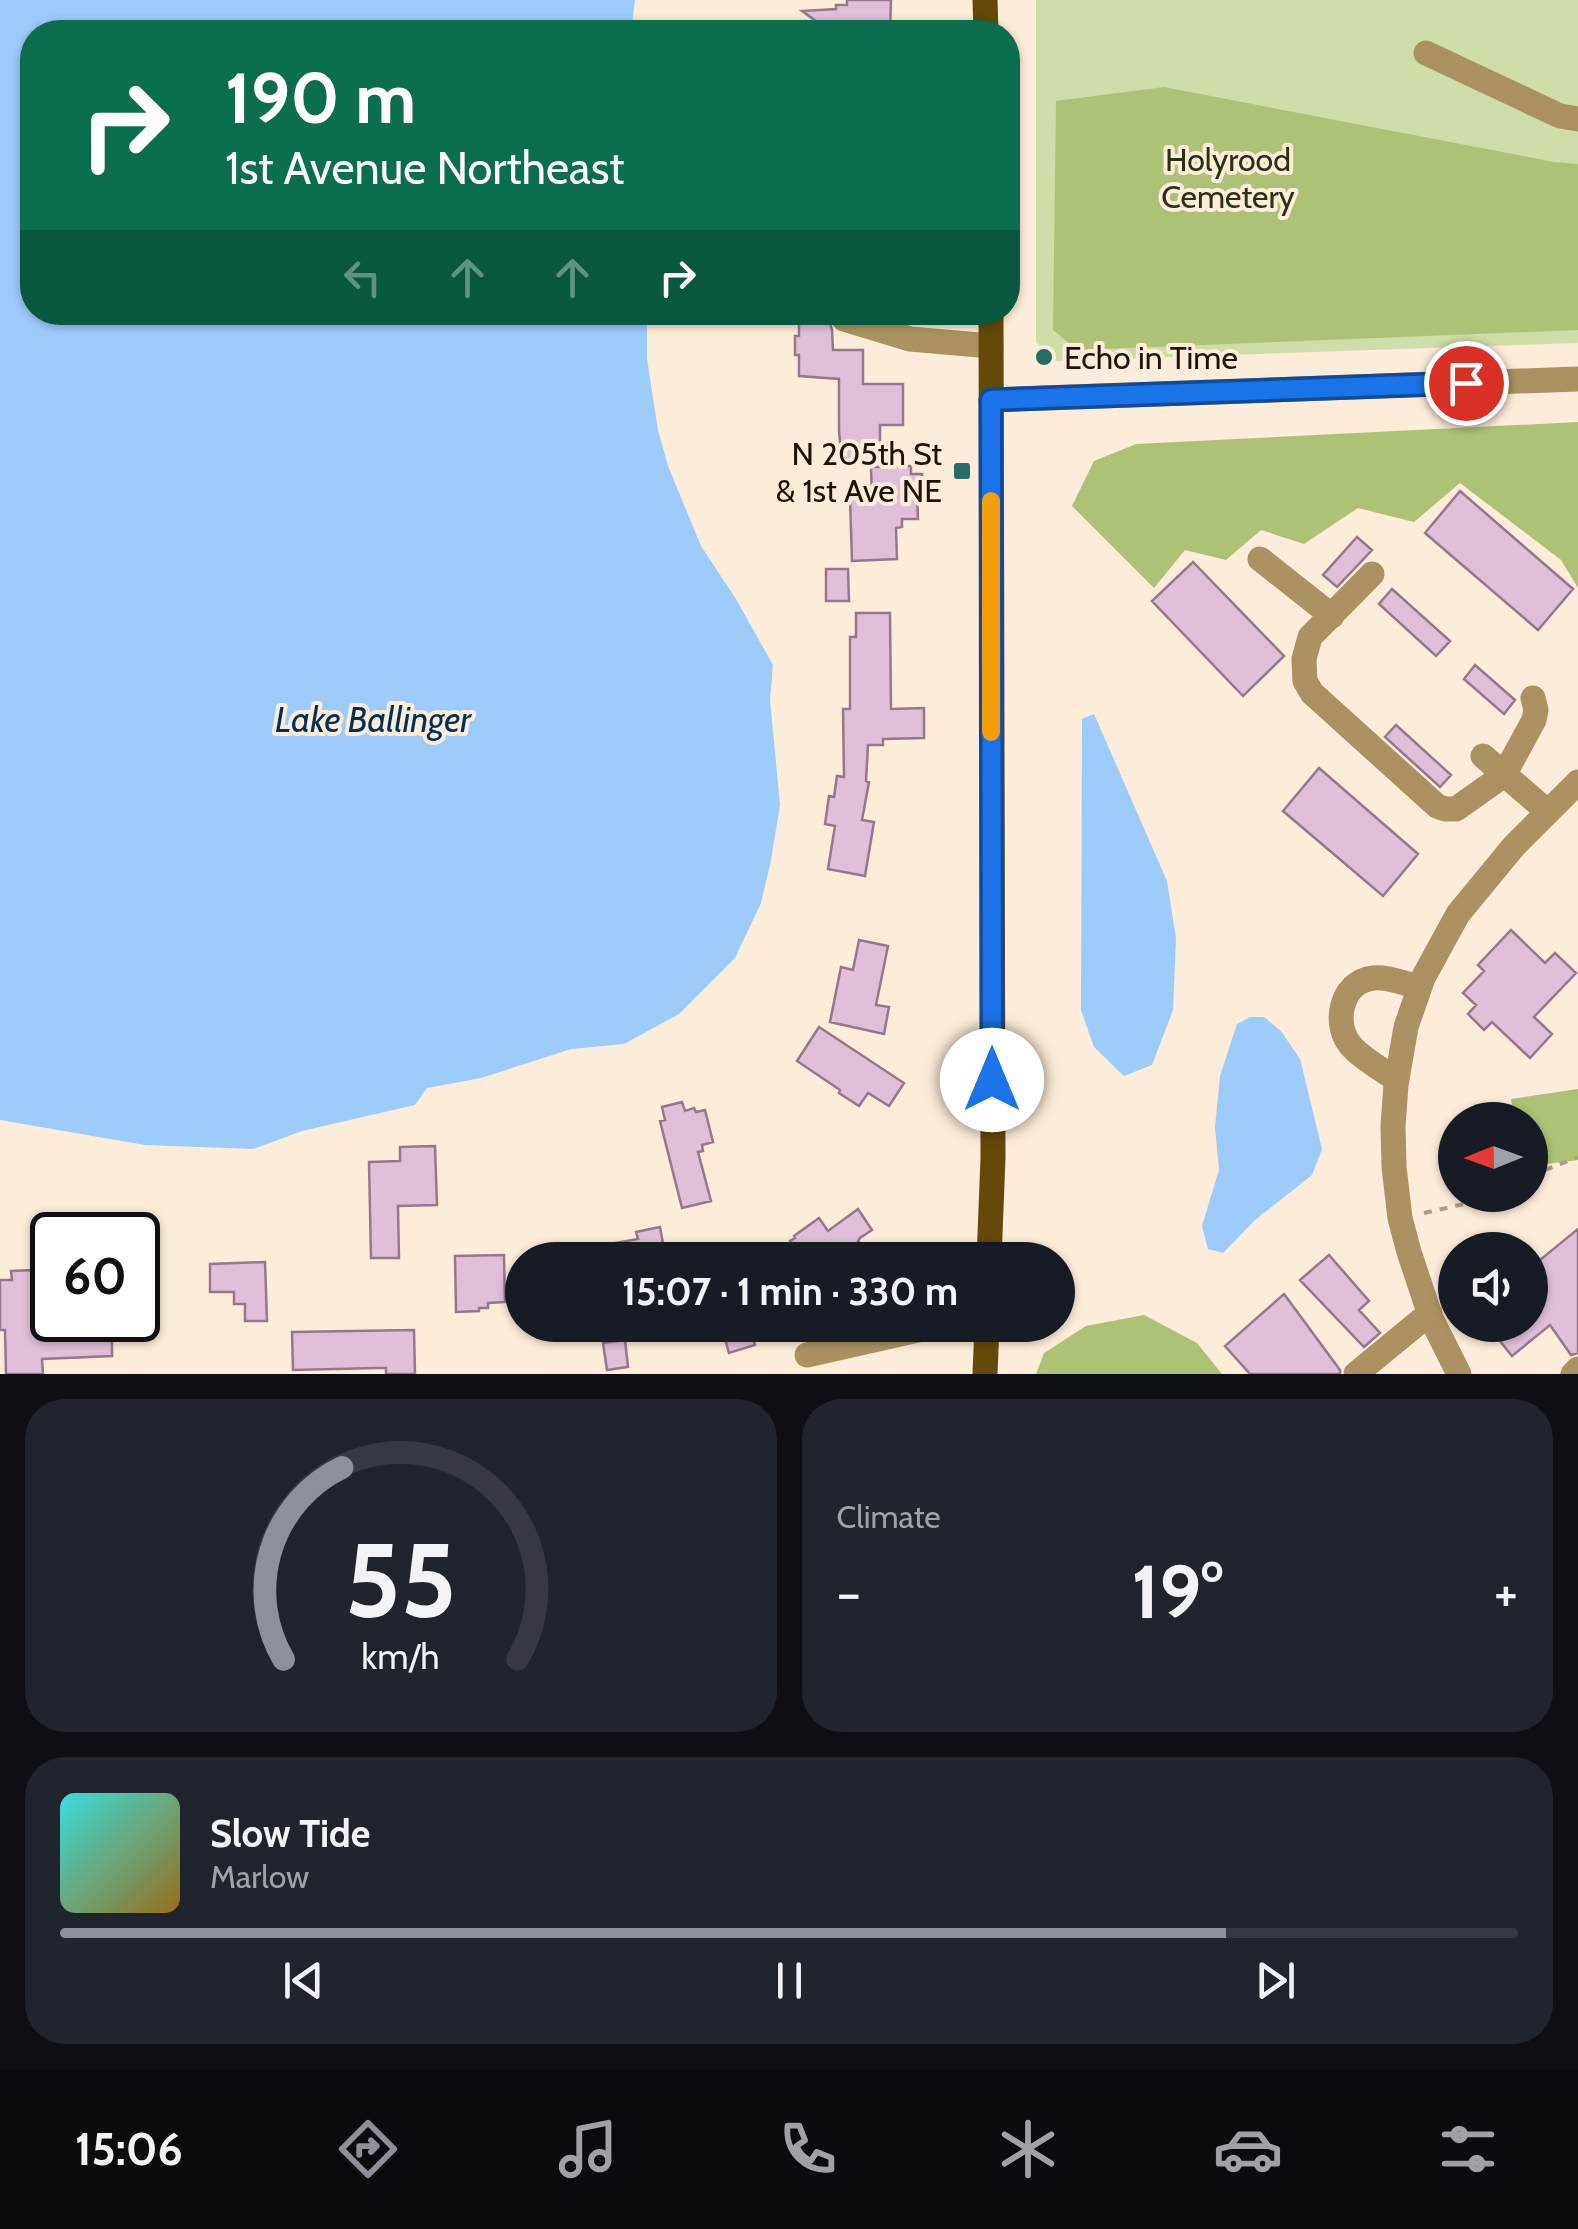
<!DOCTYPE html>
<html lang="en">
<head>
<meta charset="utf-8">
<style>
	:root { --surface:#171b24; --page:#20242c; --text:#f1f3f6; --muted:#9ea1a6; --line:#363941; --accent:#8c9099 }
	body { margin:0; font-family:Cabin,sans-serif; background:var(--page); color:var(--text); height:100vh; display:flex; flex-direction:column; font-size:38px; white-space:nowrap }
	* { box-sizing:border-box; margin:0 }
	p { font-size:32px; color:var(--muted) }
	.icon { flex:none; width:55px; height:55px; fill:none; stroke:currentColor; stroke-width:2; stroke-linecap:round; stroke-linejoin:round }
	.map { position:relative; height:1374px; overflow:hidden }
	.drawer { display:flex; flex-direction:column; gap:25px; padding:25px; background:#0d0f14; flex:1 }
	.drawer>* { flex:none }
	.banner { position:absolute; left:20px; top:20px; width:1000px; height:305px; border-radius:40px; box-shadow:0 2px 8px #0004; background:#0b6e4f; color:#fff; overflow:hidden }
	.needle { width:65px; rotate:269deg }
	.buttons { position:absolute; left:1438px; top:1102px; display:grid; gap:20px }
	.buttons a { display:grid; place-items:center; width:110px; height:110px; border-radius:50%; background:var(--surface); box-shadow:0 2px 8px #0004; font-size:50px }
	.speed { position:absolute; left:30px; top:1212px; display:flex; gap:20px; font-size:50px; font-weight:700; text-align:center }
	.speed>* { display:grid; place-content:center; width:130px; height:130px; border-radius:50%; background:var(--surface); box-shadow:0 2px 8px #0004; line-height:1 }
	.speed .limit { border:5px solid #111; border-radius:15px; background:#fff; color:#111 }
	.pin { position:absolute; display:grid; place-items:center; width:85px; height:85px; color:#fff; margin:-42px; border:5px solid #fff; border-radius:50%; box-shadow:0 2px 10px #0007 }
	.me { position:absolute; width:110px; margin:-55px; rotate:0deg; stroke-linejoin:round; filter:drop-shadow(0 0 8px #0008) }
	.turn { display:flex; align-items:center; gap:35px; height:210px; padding:0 40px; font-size:45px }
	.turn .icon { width:130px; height:130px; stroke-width:2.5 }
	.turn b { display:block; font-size:70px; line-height:85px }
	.lanes { display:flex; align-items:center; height:95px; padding:0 40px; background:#0003; justify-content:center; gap:50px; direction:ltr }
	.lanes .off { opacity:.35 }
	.big { font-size:75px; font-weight:800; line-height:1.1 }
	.drawer .card { flex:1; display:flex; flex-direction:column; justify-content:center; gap:15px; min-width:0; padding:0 35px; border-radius:40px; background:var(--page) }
	.drawer .dial { align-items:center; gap:0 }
	.dial svg { height:260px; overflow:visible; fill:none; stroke:var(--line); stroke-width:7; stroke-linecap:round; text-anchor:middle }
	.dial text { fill:var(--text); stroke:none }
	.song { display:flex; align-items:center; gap:30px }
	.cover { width:120px; height:120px; border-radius:15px; background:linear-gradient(135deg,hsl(180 70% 55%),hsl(40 70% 35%)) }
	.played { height:10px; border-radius:5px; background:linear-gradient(90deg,var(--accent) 80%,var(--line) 80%) }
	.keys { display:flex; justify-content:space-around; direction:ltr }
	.heat { display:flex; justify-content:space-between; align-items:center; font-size:55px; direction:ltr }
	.drawer .tiles { flex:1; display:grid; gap:25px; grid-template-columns:1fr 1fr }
	.card:last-child { grid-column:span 2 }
	.trip { position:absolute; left:505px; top:1242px; width:570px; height:100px; border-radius:50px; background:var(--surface); box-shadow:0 2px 8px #0004; font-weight:800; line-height:100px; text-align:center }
	.menu { display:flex; height:160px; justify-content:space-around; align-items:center; background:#090b0e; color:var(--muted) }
	.menu .icon { width:70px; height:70px }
	.menu .active { color:var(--accent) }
	.menu b { font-size:45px; color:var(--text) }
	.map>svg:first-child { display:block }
	.green { fill:#cfdea8 }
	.forest { fill:#aec276 }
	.water { fill:#9dcbfa }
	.building { fill:#e0c0d8; stroke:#96788e; stroke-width:2.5 }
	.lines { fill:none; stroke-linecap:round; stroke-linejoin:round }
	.path { stroke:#ab9e8f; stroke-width:4; stroke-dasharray:8 8; stroke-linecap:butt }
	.minor { stroke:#aa9361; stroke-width:25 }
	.major { stroke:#634a08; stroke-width:25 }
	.route-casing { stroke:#114b97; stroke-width:25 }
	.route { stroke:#1a73e8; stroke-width:18 }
	.slow { stroke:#f59e0b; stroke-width:18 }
	.poi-dot { fill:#256e67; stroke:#fcecda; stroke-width:4 }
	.labels { text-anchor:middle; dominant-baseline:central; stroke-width:8; stroke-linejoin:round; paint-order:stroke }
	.park-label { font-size:32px; fill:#2a3212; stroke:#fcecda }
	.poi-label { font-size:32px; fill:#1d1309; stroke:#fcecda; text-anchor:start }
	.water-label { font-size:35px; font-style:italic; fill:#033054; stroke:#fcecda }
</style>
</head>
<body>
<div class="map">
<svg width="1578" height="1374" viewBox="0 0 1578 1374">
	<rect width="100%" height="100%" fill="#fcecda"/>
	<path class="green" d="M1036 0H1578V343L1055 361 1036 342Z"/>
	<path class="forest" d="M1164 87 1554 162 1578 164V330L1077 350 1053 330 1056 101Z
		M1578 422V588L1561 560 1460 483 1414 522 1358 508 1304 544 1261 530 1226 560 1185 550 1154 588 1072 506 1094 461 1136 444Z
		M1578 1089V1160L1530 1166V1120H1514L1511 1099Z
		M1144 1315 1197 1343 1222 1374H1036L1044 1353 1086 1326Z"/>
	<path class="water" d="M0 0H635L631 32H32V312L647 313V359L658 430 668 466 701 546 736 599 773 665 770 700 780 805 771 860 761 903 735 958 679 1014 624 1044 571 1049 481 1078 427 1088 415 1105 302 1131 253 1149 145 1145 0 1120Z
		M1094 714 1167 881 1176 938 1173 1010 1152 1065 1124 1076 1094 1047 1081 1010 1082 719Z
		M1250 1017H1264L1281 1031 1300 1059 1322 1149 1312 1175 1255 1220 1223 1253 1208 1249 1202 1226 1219 1170 1215 1127 1220 1076 1237 1024Z"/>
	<path class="building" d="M847 0H891L890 31 820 32V24L802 11 836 9V5H847Z
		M799 317H828L832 330 833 350H863V384H903V425H880V461H843L844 444 840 443 839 430V379L799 376V355H795V336H799Z
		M911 466V474H922V494H917L918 519H902V527L896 528 897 559 852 561 850 498H872L871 467Z
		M1460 491 1573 589 1538 630 1425 533Z
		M1357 537 1372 550 1337 587 1323 575Z
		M1193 562 1284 656 1243 696 1152 601Z
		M826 569H848L849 601H826Z
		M1392 589 1450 641 1436 656 1379 604Z
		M856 613H890L891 709 924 708V738L883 739V745H868L866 781 869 782 862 820 874 822 865 876 828 869 835 826 825 824 829 796 834 797 837 776 844 777 843 709H850V637H856Z
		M1475 665 1515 700 1504 714 1464 679Z
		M1396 725 1451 775 1440 787 1385 737Z
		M1319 768 1418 854 1383 896 1283 811Z
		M1511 930 1545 963 1555 953 1576 973 1534 1017 1552 1034 1530 1058 1492 1022 1484 1030 1468 1014 1476 1005 1463 993 1484 971 1478 965Z
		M859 940 888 946 876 1005 889 1007 884 1034 830 1022 841 967 853 970Z
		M819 1027 904 1083 889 1106 868 1093 859 1106 839 1093 840 1090 797 1061Z
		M682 1102 685 1111 694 1108 696 1112 705 1110 713 1142 702 1145 703 1151 698 1152 711 1201 682 1208 660 1121 665 1120 662 1107Z
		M435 1146 437 1205 398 1206 399 1258H371L369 1162 400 1161V1147Z
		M858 1209 872 1230 860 1238 858 1241 861 1244 845 1255 842 1252 830 1260H803L790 1241 795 1238 794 1236 819 1218 828 1231Z
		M660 1227 666 1260H577L576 1250 638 1239 636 1232Z
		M1578 1229V1353L1571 1355 1550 1325 1512 1356 1487 1325H1530V1268Z
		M504 1255 505 1302 488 1303V1308H479V1311L456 1312 455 1256Z
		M1329 1255 1369 1301 1359 1310 1380 1333 1364 1347 1300 1280Z
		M265 1262 267 1321H245V1304H234V1292H210V1264Z
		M33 1270 36 1312H52V1320H112V1356L42 1359 43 1374H6L5 1330H0V1280H12L11 1271Z
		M1284 1294 1340 1370V1374H1250L1225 1346Z
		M721 1325H750L755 1345 729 1353Z
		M414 1330 415 1374H386V1368H378L293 1370 292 1332Z
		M625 1340 628 1367 607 1370 603 1343Z"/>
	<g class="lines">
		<path class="path" d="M1530 1176 1578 1157
			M1424 1213 1464 1204 1485 1195"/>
		<path class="minor" d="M1426 53 1560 116 1578 119
			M844 319 910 339 991 346
			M991 400 1578 379
			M1260 559 1332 616
			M1372 574 1310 637 1304 659 1305 681 1312 693 1437 806 1445 809H1456L1504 775 1534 720 1536 710 1533 698
			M1483 756 1548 812
			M1397 1080C1383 1070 1364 1060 1352 1047 1332 1026 1340 982 1373 978 1387 976 1405 984 1419 987
			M807 1355 940 1325
			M1356 1374 1430 1313
			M1459 1374 1431 1318 1409 1252 1400 1218 1394 1167 1393 1126 1396 1085 1406 1027 1423 978 1458 914 1514 846 1578 782
			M1573 1374 1578 1369"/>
		<path class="major" d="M985 0 986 32
			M989 1260 993 1158 991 312
			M985 1374 987 1325"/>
	</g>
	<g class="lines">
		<defs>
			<path id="route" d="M992 1080 991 400 1466 383"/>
		</defs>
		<use href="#route" class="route-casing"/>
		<use href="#route" class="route"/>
		<path class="slow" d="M991 501V732"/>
	</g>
	<g class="poi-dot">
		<circle cx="1044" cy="357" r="10"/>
		<rect x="952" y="461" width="20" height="20" rx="5"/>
	</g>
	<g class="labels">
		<g class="park-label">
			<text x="1228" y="159">Holyrood<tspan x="1228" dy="37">Cemetery</tspan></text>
		</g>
		<g class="poi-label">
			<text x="1064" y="357">Echo in Time</text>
			<text x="942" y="453" text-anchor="end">N 205th St<tspan x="942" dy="37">&amp; 1st Ave NE</tspan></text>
		</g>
		<g class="water-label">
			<text x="373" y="719">Lake Ballinger</text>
		</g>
	</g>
</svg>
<div class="buttons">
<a><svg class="needle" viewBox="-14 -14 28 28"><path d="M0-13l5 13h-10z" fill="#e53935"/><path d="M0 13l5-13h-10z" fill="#9ea1a6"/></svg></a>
<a><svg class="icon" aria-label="sound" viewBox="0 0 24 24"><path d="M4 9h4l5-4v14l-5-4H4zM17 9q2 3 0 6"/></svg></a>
</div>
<div class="speed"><div class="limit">60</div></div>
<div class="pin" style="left:1466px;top:383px;background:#d93025"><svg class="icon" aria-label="arrive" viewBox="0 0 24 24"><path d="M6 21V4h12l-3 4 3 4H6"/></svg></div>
<svg class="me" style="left:992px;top:1080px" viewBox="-20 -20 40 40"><circle r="19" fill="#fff"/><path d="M0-13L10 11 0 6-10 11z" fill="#1a73e8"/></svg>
<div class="trip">15:07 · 1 min · 330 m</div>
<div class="banner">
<div class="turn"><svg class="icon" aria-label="right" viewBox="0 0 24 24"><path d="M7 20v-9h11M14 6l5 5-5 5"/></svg><div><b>190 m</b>1st Avenue Northeast</div></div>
<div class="lanes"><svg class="icon off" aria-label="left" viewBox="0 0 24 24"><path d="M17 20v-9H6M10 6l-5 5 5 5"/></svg><svg class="icon off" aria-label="ahead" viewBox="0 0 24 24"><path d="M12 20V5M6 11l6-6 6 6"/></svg><svg class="icon off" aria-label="ahead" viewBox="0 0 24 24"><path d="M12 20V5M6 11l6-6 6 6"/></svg><svg class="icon" aria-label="right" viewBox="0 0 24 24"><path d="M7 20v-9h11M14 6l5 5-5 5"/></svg></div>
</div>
</div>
<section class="drawer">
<div class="tiles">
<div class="card dial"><svg viewBox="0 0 100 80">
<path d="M14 69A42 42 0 1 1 86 69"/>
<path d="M14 69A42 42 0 0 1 32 10" stroke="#8c9099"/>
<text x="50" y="56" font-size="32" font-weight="700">55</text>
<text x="50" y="72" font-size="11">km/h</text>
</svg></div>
<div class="card"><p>Climate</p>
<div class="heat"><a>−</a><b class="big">19°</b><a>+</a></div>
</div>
<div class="card">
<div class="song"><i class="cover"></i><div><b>Slow Tide</b><p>Marlow</p></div></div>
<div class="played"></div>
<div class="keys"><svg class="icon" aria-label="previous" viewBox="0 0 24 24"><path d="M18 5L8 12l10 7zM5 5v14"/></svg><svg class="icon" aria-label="pause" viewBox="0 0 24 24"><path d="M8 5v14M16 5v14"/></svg><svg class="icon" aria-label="next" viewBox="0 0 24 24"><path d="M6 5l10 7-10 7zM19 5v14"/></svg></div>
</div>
</div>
</section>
<nav class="menu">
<b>15:06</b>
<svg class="icon active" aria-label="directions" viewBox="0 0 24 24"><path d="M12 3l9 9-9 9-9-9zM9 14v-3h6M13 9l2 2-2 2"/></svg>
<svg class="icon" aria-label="music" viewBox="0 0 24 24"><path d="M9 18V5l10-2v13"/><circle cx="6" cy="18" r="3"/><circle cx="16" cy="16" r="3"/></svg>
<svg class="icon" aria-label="phone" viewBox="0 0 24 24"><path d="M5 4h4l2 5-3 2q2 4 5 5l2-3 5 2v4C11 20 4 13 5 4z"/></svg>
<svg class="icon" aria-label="climate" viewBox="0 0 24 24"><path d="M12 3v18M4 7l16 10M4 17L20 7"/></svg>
<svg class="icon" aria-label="car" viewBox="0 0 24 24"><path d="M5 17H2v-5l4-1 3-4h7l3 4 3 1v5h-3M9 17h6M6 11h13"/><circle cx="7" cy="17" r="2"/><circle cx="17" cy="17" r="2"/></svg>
<svg class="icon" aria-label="filters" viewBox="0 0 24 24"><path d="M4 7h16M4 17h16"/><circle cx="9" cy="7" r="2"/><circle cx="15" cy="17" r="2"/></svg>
</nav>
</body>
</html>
